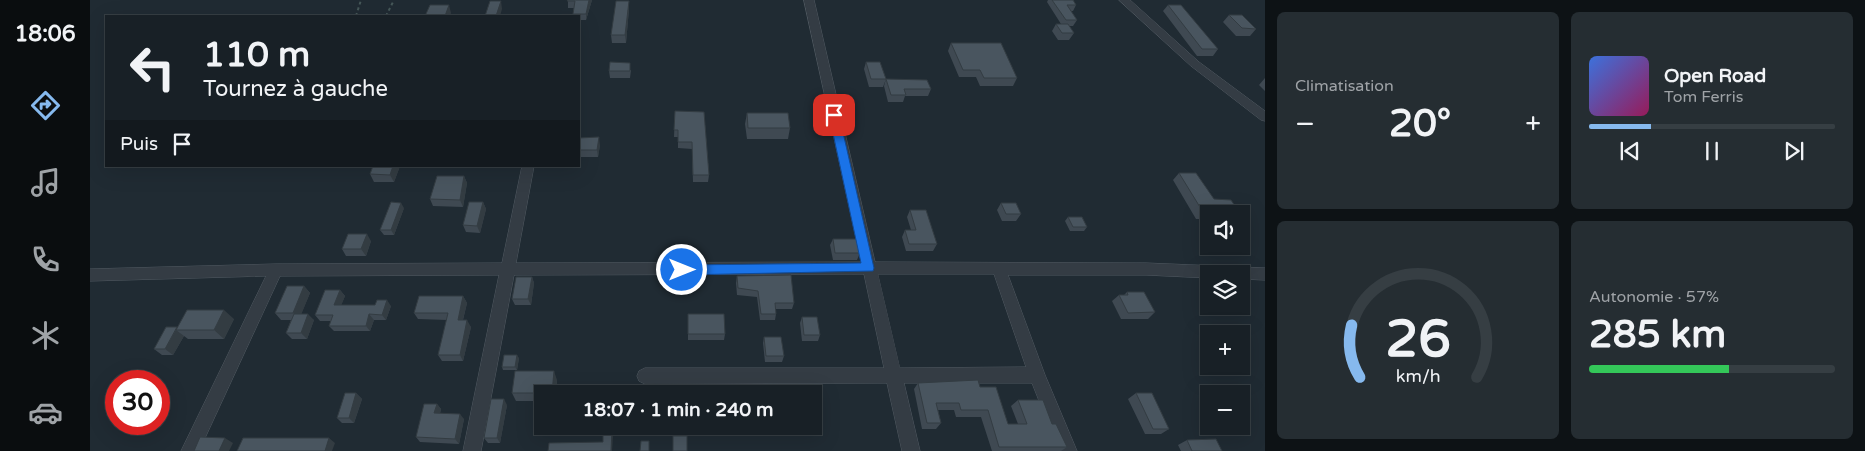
<!DOCTYPE html>
<html lang="fr">
<head>
<meta charset="utf-8">
<style>
	:root { --surface:#182026; --page:#252d32; --text:#f1f3f6; --muted:#9fa3a7; --line:#363e43; --accent:#86b9ee }
	body { margin:0; font-family:"Varela Round",sans-serif; background:var(--page); color:var(--text); height:100vh; display:flex; flex-direction:column; font-size:19px; white-space:nowrap }
	* { box-sizing:border-box; margin:0 }
	p { font-size:16px; color:var(--muted) }
	.icon { flex:none; width:28px; height:28px; fill:none; stroke:currentColor; stroke-width:2; stroke-linecap:round; stroke-linejoin:round }
	.map { position:relative; flex:1; overflow:hidden }
	.sheet { display:flex; flex-direction:column; gap:12px; padding:12px; background:#0d1215; width:600px }
	.sheet>* { flex:none }
	.hud { position:absolute; left:15px; top:15px; width:475px; height:152px; border-radius:0px; box-shadow:0 5px 20px #0002,0 0 0 1px var(--line); background:#182026; color:var(--text); overflow:hidden }
	.controls { position:absolute; left:1110px; top:205px; display:grid; gap:10px }
	.controls a { display:grid; place-items:center; width:50px; height:50px; border-radius:0px; background:var(--surface); box-shadow:0 5px 20px #0002,0 0 0 1px var(--line); font-size:25px }
	.speed { position:absolute; left:15px; top:370px; display:flex; gap:10px; font-size:25px; font-weight:700; text-align:center }
	.speed>* { display:grid; place-content:center; width:65px; height:65px; border-radius:50%; background:var(--surface); box-shadow:0 5px 20px #0002,0 0 0 1px var(--line); line-height:1 }
	.speed .limit { border:8px solid #d22; background:#fff; color:#111 }
	.pin { position:absolute; display:grid; place-items:center; width:42px; height:42px; color:#fff; margin:-21px; border-radius:10px; box-shadow:0 2px 8px #0006 }
	.me { position:absolute; width:55px; margin:-28px; rotate:90deg; stroke-linejoin:round; filter:drop-shadow(0 0 4px #0008) }
	.turn { display:flex; align-items:center; gap:18px; height:105px; padding:0 15px; font-size:22px }
	.turn .icon { width:65px; height:65px; stroke-width:2.5 }
	.turn b { display:block; font-size:35px; line-height:42px }
	.then { display:flex; align-items:center; height:48px; padding:0 15px; background:#0003; gap:10px; font-size:19px }
	.big { font-size:38px; font-weight:700; line-height:1.1 }
	.sheet .tile { flex:1; display:flex; flex-direction:column; justify-content:center; gap:8px; min-width:0; padding:0 18px; border-radius:8px; background:var(--page) }
	.sheet .dial { align-items:center; gap:0 }
	.dial svg { height:130px; overflow:visible; fill:none; stroke:var(--line); stroke-width:7; stroke-linecap:round; text-anchor:middle }
	.dial text { fill:var(--text); stroke:none }
	.song { display:flex; align-items:center; gap:15px }
	.cover { width:60px; height:60px; border-radius:8px; background:linear-gradient(135deg,hsl(220 70% 55%),hsl(330 70% 35%)) }
	.played { height:5px; border-radius:2px; background:linear-gradient(90deg,var(--accent) 25%,var(--line) 25%) }
	.keys { display:flex; justify-content:space-around; direction:ltr }
	.heat { display:flex; justify-content:space-between; align-items:center; font-size:28px; direction:ltr }
	.charge { height:8px; border-radius:4px; background:linear-gradient(90deg,#34c759 57%,var(--line) 0) }
	.sheet .tiles { flex:1; display:grid; gap:12px; grid-template-columns:repeat(2,1fr) }
	.trip { position:absolute; left:444px; top:385px; width:288px; height:50px; border-radius:0px; background:var(--surface); box-shadow:0 5px 20px #0002,0 0 0 1px var(--line); font-weight:700; line-height:50px; text-align:center }
	main { display:flex; flex:1; min-height:0 }
	.menu { display:flex; flex-direction:column; width:90px; justify-content:space-around; align-items:center; background:#0a0d0f; color:var(--muted) }
	.menu .icon { width:35px; height:35px }
	.menu .active { color:var(--accent) }
	.menu b { font-size:22px; color:var(--text) }
	.map>svg:first-child { display:block }
	.lines { fill:none; stroke-linecap:round; stroke-linejoin:round }
	.minor-casing { stroke:#515a62; stroke-width:1 }
	.path { stroke:#465859; stroke-width:2; stroke-dasharray:3 3; stroke-linecap:butt }
	.minor { fill:#343c44; fill-rule:evenodd }
	.wall { fill:#3f4952 }
	.shaded-wall { fill:#333c42 }
	.building { fill:#49555f; stroke:#333c42 }
	.route { fill:#1a73e8; stroke:#114b97 }
</style>
</head>
<body>
<main>
<nav class="menu">
<b>18:06</b>
<svg class="icon active" aria-label="directions" viewBox="0 0 24 24"><path d="M12 3l9 9-9 9-9-9zM9 14v-3h6M13 9l2 2-2 2"/></svg>
<svg class="icon" aria-label="music" viewBox="0 0 24 24"><path d="M9 18V5l10-2v13"/><circle cx="6" cy="18" r="3"/><circle cx="16" cy="16" r="3"/></svg>
<svg class="icon" aria-label="phone" viewBox="0 0 24 24"><path d="M5 4h4l2 5-3 2q2 4 5 5l2-3 5 2v4C11 20 4 13 5 4z"/></svg>
<svg class="icon" aria-label="climate" viewBox="0 0 24 24"><path d="M12 3v18M4 7l16 10M4 17L20 7"/></svg>
<svg class="icon" aria-label="car" viewBox="0 0 24 24"><path d="M5 17H2v-5l4-1 3-4h7l3 4 3 1v5h-3M9 17h6M6 11h13"/><circle cx="7" cy="17" r="2"/><circle cx="17" cy="17" r="2"/></svg>
</nav>
<div class="map">
<svg width="1175" height="451" viewBox="0 0 1175 451">
	<rect width="100%" height="100%" fill="#202b33"/>
	<g class="lines">
		<defs>
			<path id="minor" d="M714 0H724L785 262 1056 263 1175 268V280L1151 279V274H1119V278L1056 275H918L955 375 987 451H969L942 383H814L830 451H812L797 383 555 384 549 381 547 376 549 371 555 368H794L774 274 424 275 391 451H373L409 275 190 276 109 451H91L176 276 0 281V269L186 264 412 263 432 166H444L426 263 771 262ZM788 274H904L936 367 810 368Z
				M1029 0H1040L1109 62 1175 111V121L1171 120 1101 66Z"/>
		</defs>
		<use href="#minor" class="minor-casing"/>
		<path class="path" d="M266 16 271 0
			M296 16 304 0"/>
		<use href="#minor" class="minor"/>
	</g>
	<path class="wall" d="M478 0H502L496 20H489V16H483L484 8H478Z
		M958 0H983L986 5 983 11H981L987 20 983 26H979L984 33 979 40H968L962 31 966 24H971L957 2Z
		M1078 5 1128 49 1123 56H1107L1073 11Z
		M539 9 536 43H522L521 35Z
		M1139 15 1166 29 1160 36H1146L1133 22Z
		M861 43 927 78 923 86H890L886 77H869L858 51Z
		M776 62 796 79 793 87H779L774 69Z
		M541 70 540 78H520L519 71Z
		M1175 78V91L1169 85Z
		M796 79 841 89 838 96H815L813 102H798L794 86Z
		M585 111 614 112 619 175 618 182H603L602 149 588 148V137H584Z
		M657 113 700 128 698 139H657L655 124Z
		M489 138 510 145 508 157H489Z
		M283 166H310L304 182H284L280 174Z
		M1089 173 1124 199 1149 212 1147 214H1119V219H1106L1083 180Z
		M374 176 377 183 373 207 343 206 340 199Z
		M393 202 396 209 390 233 376 232 373 225Z
		M911 203 931 214 926 221H912L907 210Z
		M314 208 304 235H294L290 230Z
		M820 210 847 244 843 251H816L812 237 815 230H821L817 217Z
		M978 217 997 227 994 231H980L975 221Z
		M743 239 770 253 767 260H743L740 245Z
		M281 241 276 256H256L252 249Z
		M647 276 704 303 702 309H686V314L685 320H670L667 297 647 295 646 283Z
		M442 277 444 283 441 305H425L422 299Z
		M214 286 220 293 211 314 224 320 217 339H202L196 333 201 320H191L185 313Z
		M250 290 255 296 251 305 301 306 296 320H284L280 331H244L239 326 241 321H230L225 315Z
		M1037 292 1065 312 1058 319H1031L1022 301 1029 295H1034Z
		M373 296 377 303 373 320 381 327 373 361H352L348 355 357 320 328 319 324 313Z
		M598 314 635 334 634 340H598Z
		M712 317 730 335 728 341H712L710 323Z
		M144 319 134 339H98L94 336 83 355H72L64 349 87 327Z
		M674 337 694 356 692 362H675L673 343Z
		M429 358 427 370H413L412 367Z
		M467 380 466 394H452V401H426L422 393Z
		M828 383 890 387 918 424H928L921 406 928 400 962 424 977 447 971 451H902L891 417H866L864 410H848L851 423 846 429H832L824 389Z
		M266 393 272 399 264 423H252L247 418Z
		M1046 393 1079 429 1071 434H1055L1038 399Z
		M347 404 351 409 350 413 374 419 369 444 330 442 326 437Z
		M417 405 410 443H398L394 438Z
		M1097 440 1132 451H1091L1088 445Z"/>
	<path class="shaded-wall" d="M499 0H502L496 20V14Z
		M411 1 412 9 410 16H406Z
		M539 1V9L536 43 535 35Z
		M359 5 361 13 360 16H355Z
		M509 137 510 145 508 157 507 150Z
		M303 166H310L304 182 300 175Z
		M374 176 377 183 373 207 370 200Z
		M393 202 396 209 390 233 387 226Z
		M311 203 314 208 304 235 301 230Z
		M277 234 281 241 276 256 271 249Z
		M442 277 444 283 441 305 438 299Z
		M214 286 220 293 209 320 203 313Z
		M250 290 255 296 249 311 244 305Z
		M373 296 377 303 371 327 368 320Z
		M297 300 301 306 296 320 292 315Z
		M134 310 144 319 134 339 124 330Z
		M218 314 224 320 217 339 211 333Z
		M279 314 284 320 280 331 276 326Z
		M377 320 381 327 373 361 370 355Z
		M86 330 94 336 83 355 75 349Z
		M427 355 429 358 427 370 425 367Z
		M464 371 467 380 466 394H462Z
		M266 393 272 399 264 423 259 418Z
		M414 399 417 405 410 443 407 438Z
		M347 404 351 409 349 419 344 413Z
		M370 414 374 419 369 444 365 439Z
		M522 431 523 436 522 451H521Z
		M135 438 143 443 139 451H129Z
		M239 438 245 443 242 451H235Z"/>
	<path class="building" d="M478 0H499L496 14H483L485 1H477Z
		M962 0H983L986 5H977L987 20H976Z
		M400 1H411L406 16H395Z
		M526 1H539L535 35H521Z
		M340 5H359L355 16H335Z
		M1078 5H1091L1128 49H1112Z
		M1139 15H1152L1166 29 1152 28Z
		M966 24H978L984 33H972Z
		M861 43H911L927 78H894L890 70H873Z
		M520 62 540 63V71H519Z
		M776 62H790L796 79H781Z
		M796 79 837 80 841 89H814L816 95H801Z
		M585 111 614 112 619 175H603L602 142H588V130H584Z
		M657 113H698L700 128H658Z
		M509 137 507 150H489V138Z
		M283 166H303L300 175 280 174Z
		M1089 173H1106L1124 199 1141 200 1149 212H1113Z
		M347 176H374L370 200 340 199Z
		M301 202 311 203 301 230H290Z
		M379 202H393L387 226 373 225Z
		M911 203H926L931 214H916Z
		M820 210H836L847 244H819L815 230H826Z
		M978 217H992L997 227H983Z
		M258 234H277L271 249H252Z
		M743 239H767L770 253H745Z
		M701 275 704 303H685L686 314H671L668 291 648 288 647 276Z
		M426 277H442L438 299H422Z
		M197 286H214L203 313H185Z
		M235 290H250L244 305H285L287 300H297L292 315 279 314 276 326H239L243 315H225Z
		M1037 292H1054L1065 312 1038 313 1029 295H1038Z
		M329 296H373L368 320H377L370 355H348L358 313H324Z
		M97 310H134L124 330H86Z
		M204 314H218L211 333H196Z
		M598 314H634L635 334H598Z
		M712 317H727L730 335H714Z
		M76 327H87L75 349H64Z
		M674 337H691L694 356H676Z
		M414 355H427L425 367H412Z
		M425 371H464L462 393H422Z
		M888 380 890 387H906L918 424H937L928 400H953L962 424H966L977 447H909L898 410H871L869 403H846L851 423H837L828 383Z
		M255 393H266L259 418H247Z
		M1046 393H1062L1079 429H1063Z
		M401 399H414L407 438H394Z
		M334 404H347L344 413 370 414 365 439 326 437Z
		M513 431H522L521 451H458L459 443 513 442Z
		M583 436H597V451H583Z
		M110 437 135 438 129 451H104Z
		M153 438H239L235 451H147Z
		M1126 439 1132 451H1102L1097 440Z
		M551 441H559V451H550Z"/>
	<path class="route" d="M744 111 749 115 784 268 783 271 592 275 588 273 586 270 588 266 592 265 771 263 739 115Z"/>
</svg>
<div class="controls">
<a><svg class="icon" aria-label="sound" viewBox="0 0 24 24"><path d="M4 9h4l5-4v14l-5-4H4zM17 9q2 3 0 6"/></svg></a>
<a><svg class="icon" aria-label="layers" viewBox="0 0 24 24"><path d="M12 4l9 5-9 5-9-5zM3 14l9 5 9-5"/></svg></a>
<a>+</a>
<a>−</a>
</div>
<div class="speed"><div class="limit">30</div></div>
<div class="pin" style="left:744px;top:115px;background:#d93025"><svg class="icon" aria-label="arrive" viewBox="0 0 24 24"><path d="M6 21V4h12l-3 4 3 4H6"/></svg></div>
<svg class="me" style="left:592px;top:270px" viewBox="-20 -20 40 40"><circle r="17" fill="#1a73e8" stroke="#fff" stroke-width="3"/><path d="M0-11L8 9 0 5-8 9z" fill="#fff"/></svg>
<div class="trip">18:07 · 1 min · 240 m</div>
<div class="hud">
<div class="turn"><svg class="icon" aria-label="left" viewBox="0 0 24 24"><path d="M17 20v-9H6M10 6l-5 5 5 5"/></svg><div><b>110 m</b>Tournez à gauche</div></div>
<div class="then">Puis<svg class="icon" aria-label="arrive" viewBox="0 0 24 24"><path d="M6 21V4h12l-3 4 3 4H6"/></svg></div>
</div>
</div>
<section class="sheet">
<div class="tiles">
<div class="tile"><p>Climatisation</p>
<div class="heat"><a>−</a><b class="big">20°</b><a>+</a></div>
</div>
<div class="tile">
<div class="song"><i class="cover"></i><div><b>Open Road</b><p>Tom Ferris</p></div></div>
<div class="played"></div>
<div class="keys"><svg class="icon" aria-label="previous" viewBox="0 0 24 24"><path d="M18 5L8 12l10 7zM5 5v14"/></svg><svg class="icon" aria-label="pause" viewBox="0 0 24 24"><path d="M8 5v14M16 5v14"/></svg><svg class="icon" aria-label="next" viewBox="0 0 24 24"><path d="M6 5l10 7-10 7zM19 5v14"/></svg></div>
</div>
<div class="tile dial"><svg viewBox="0 0 100 80">
<path d="M14 69A42 42 0 1 1 86 69"/>
<path d="M14 69A42 42 0 0 1 9 37" stroke="#86b9ee"/>
<text x="50" y="56" font-size="32" font-weight="700">26</text>
<text x="50" y="72" font-size="11">km/h</text>
</svg></div>
<div class="tile"><p>Autonomie · 57%</p><b class="big">285 km</b><div class="charge"></div></div>
</div>
</section>
</main>
</body>
</html>
